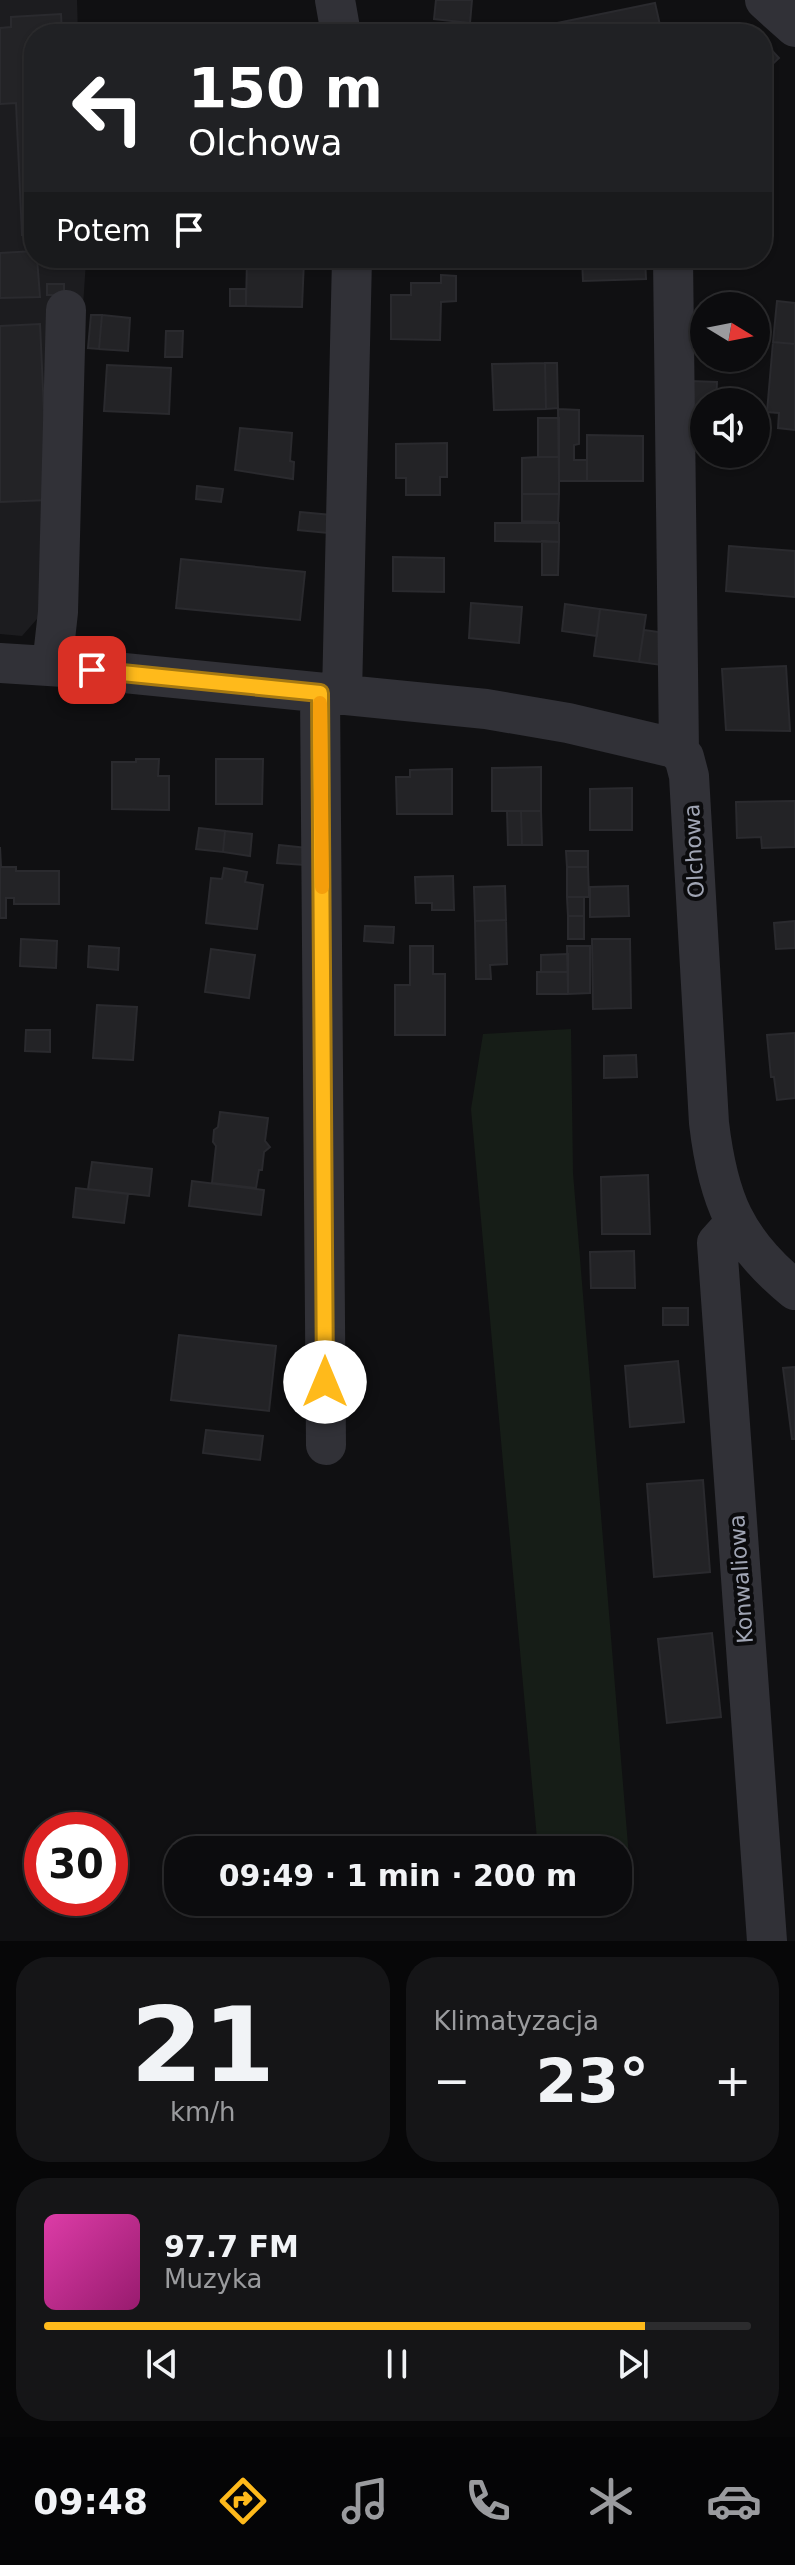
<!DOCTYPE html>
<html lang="pl">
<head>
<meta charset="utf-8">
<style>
	:root { --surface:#0c0c0e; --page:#151517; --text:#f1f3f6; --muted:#9a9b9e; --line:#2c2c2e; --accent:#ffba1b }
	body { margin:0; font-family:"DejaVu Sans",sans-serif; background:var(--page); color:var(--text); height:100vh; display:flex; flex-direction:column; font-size:30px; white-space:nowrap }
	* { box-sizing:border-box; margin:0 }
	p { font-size:26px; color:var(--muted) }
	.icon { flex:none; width:44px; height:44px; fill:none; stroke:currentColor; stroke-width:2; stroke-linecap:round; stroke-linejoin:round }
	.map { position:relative; height:1941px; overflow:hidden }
	.sheet { display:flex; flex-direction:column; gap:16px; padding:16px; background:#070708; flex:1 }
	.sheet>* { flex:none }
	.hud { position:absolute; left:24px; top:24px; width:748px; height:244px; border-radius:32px; box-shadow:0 2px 6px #0004,0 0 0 2px var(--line); background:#202124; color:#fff; overflow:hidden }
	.needle { width:52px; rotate:100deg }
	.buttons { position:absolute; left:690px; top:292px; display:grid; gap:16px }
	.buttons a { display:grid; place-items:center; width:80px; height:80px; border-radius:50%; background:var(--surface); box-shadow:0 2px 6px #0004,0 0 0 2px var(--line); font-size:40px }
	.speed { position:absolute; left:24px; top:1812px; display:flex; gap:16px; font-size:40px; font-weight:700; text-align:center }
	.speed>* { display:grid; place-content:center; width:104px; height:104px; border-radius:50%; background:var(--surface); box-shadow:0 2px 6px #0004,0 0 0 2px var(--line); line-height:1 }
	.speed .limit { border:12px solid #d22; background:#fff; color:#111 }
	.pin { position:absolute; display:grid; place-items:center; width:68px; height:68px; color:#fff; margin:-34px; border-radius:16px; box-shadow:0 4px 12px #0006 }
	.me { position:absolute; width:88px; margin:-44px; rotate:0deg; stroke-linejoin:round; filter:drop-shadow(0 0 6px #0008) }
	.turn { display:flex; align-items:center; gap:28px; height:168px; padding:0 32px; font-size:36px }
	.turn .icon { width:104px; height:104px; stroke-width:2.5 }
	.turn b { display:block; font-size:56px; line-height:68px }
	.then { display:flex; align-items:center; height:76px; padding:0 32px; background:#0003; gap:16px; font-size:30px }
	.big { font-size:60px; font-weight:600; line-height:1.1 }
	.sheet .tile { flex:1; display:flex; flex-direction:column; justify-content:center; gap:12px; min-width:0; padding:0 28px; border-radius:32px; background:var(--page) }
	.sheet .dial { align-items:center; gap:0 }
	.dial b { font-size:104px; line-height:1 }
	.song { display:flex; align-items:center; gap:24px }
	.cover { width:96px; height:96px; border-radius:12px; background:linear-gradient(135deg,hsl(320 70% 55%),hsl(320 70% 35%)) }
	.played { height:8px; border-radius:4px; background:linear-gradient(90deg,var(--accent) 85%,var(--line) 85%) }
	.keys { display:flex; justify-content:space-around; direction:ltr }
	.heat { display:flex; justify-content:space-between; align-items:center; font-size:44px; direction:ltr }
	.sheet .tiles { flex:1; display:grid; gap:16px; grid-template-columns:1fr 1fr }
	.tile:last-child { grid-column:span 2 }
	.trip { position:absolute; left:164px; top:1836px; width:468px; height:80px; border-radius:32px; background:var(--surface); box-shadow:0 2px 6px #0004,0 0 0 2px var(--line); font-weight:600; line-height:80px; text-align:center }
	.tabs { display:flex; height:128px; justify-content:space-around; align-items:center; background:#050506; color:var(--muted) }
	.tabs .icon { width:56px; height:56px }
	.tabs .selected { color:var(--accent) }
	.tabs b { font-size:36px; color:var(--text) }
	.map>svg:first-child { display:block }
	.built { fill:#1c1c1f }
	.green { fill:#161d17 }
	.building { fill:#232326; stroke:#2a2a2e; stroke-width:2 }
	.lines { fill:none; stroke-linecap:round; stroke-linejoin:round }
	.minor { stroke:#313137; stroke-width:40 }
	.route-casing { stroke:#a67912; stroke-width:20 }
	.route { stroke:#ffba1b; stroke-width:14 }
	.slow { stroke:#f59e0b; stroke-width:14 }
	.labels { text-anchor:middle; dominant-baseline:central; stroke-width:8; stroke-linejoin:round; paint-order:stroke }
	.street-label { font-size:22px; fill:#a0a5b4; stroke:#0b0b0d }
</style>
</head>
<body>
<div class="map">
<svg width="795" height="1941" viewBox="0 0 795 1941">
	<rect width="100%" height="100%" fill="#101012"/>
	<path class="built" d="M0 0H77L78 34H34V258H86V261L81 337 44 611 22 636 0 634Z"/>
	<path class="green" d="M571 1029 573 1173 632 1894H618V1850H538L471 1109 483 1034Z"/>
	<path class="building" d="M436 0H472L470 23 434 19Z
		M655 3 662 34H560L557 23Z
		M61 14 62 34H34V235H22L16 103 0 104V28L11 27V17Z
		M762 40 779 58 762 74Z
		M34 251V258H37L40 297 0 298V253Z
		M582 258H645L646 279 583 281Z
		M247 259 304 260 302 307 246 306Z
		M441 275 456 276V301L441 302 440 340 391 339V295H411V283H441Z
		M47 284H64V295H47Z
		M230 289H246V306H230Z
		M777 301 795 303V344L773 342Z
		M91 315H102L99 349 88 348Z
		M102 315 130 318 128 351 99 349Z
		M40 324 48 500 0 502V326Z
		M166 331H183L182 357H165Z
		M773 342 795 344V430L778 428 779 413 767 412Z
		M545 363 546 409 494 410 492 364Z
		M545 363H557L558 408 546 409Z
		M107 365 171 368 169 414 104 411Z
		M690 381 717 382 716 402H704V446H689Z
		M558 409 579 410V444L574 445V460H587V481H559Z
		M538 418H559V457H538Z
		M240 428 292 433 290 461 294 462 293 479 235 470Z
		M587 435 643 436V481H587Z
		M447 443V477H440V495H406V478H396V444Z
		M538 457H559V494H522V458Z
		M197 486 223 489 221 502 196 499Z
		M522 494H559L558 522 522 521Z
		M300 512 331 515 328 533 298 530Z
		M495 523H559V542L495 541Z
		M542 541 559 542 558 575H542Z
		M729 546 795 551V597L726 591Z
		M393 557 444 558V592L393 591Z
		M181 559 305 572 300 620 176 608Z
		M471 603 522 607 519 643 469 638Z
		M565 604 600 609 597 636 562 631Z
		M600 609 646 615 639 662 594 656Z
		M644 630 666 633 661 665 639 662Z
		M786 666 790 731 726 730 722 669Z
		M136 759H159L158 776H169V810L112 809V762H136Z
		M216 759H263L262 804H216Z
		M541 767V811H492V768Z
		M452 769V814H397L396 777H410V770Z
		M632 788V830H590V789Z
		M795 801V847L762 848 761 837 737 838 736 802Z
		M507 811H521L522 845H508Z
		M521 811H541L542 845H522Z
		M199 828 225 831 223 852 196 849Z
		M225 831 252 834 250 856 223 852Z
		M279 845 307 848 305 865 277 863Z
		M0 847 1 867H16V871H59V904H14V898H6V918H0Z
		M566 851H588V867H567Z
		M567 867H588L589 897H567Z
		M224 868 247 872 245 882 263 885 257 929 206 923 211 878 222 879Z
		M453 876 454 910H432V903H416L415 877Z
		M505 886 506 920 475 921 474 887Z
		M628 886 629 916 590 917V887Z
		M567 897H584V916H568Z
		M568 916H584V939H568Z
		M506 920 507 964 490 965 491 979H476L475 921Z
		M795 921V948L776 949 774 923Z
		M365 926 394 927 393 943 364 941Z
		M21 939 57 941 56 968 20 966Z
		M592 939H630L631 1008 593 1009Z
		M89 946 119 948 118 970 88 967Z
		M410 946H433V974H445V1035H395V985H410Z
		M567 946H590V993L568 994Z
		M211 949 255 955 249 998 205 992Z
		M568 954V972H541V955Z
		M537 972H568V994H537Z
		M97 1005 137 1007 133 1060 93 1058Z
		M26 1030H50V1052L25 1051Z
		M795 1033V1098L777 1100 774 1077H771L767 1035Z
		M636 1055 637 1077 604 1078V1056Z
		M220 1112 268 1118 265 1141 270 1147 264 1152 262 1170H259L256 1188 212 1183 216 1146 213 1142 214 1130 218 1127Z
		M92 1162 152 1169 149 1196 88 1189Z
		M648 1175 650 1234H602L601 1177Z
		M192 1181 264 1190 261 1215 189 1206Z
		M76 1188 128 1194 124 1223 73 1217Z
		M634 1251 635 1288H591L590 1252Z
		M663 1308H688V1325H663Z
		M179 1335 276 1346 269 1411 171 1400Z
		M678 1361 684 1422 630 1427 625 1366Z
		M795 1367V1439H792L783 1368Z
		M206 1430 263 1436 260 1460 203 1453Z
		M703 1480 710 1572 654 1577 647 1484Z
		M712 1633 721 1717 667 1723 658 1639Z"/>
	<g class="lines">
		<path class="minor" d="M335 0 341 34
			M765 0 795 27
			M673 258 679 752
			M0 663 64 667 486 709 568 723 674 748 684 757 689 776 709 1123C718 1199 735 1241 795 1290
			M52 666 58 612 66 310
			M320 693 326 1445
			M342 695 352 258
			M735 1223 717 1243 767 1941"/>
	</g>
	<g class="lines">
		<defs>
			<path id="route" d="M92 670 320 693 325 1382"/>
		</defs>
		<use href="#route" class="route-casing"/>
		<use href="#route" class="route"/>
		<path class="slow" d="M320 703 322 887"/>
	</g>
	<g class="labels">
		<g class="street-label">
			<text transform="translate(694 851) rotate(-93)">Olchowa</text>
			<text transform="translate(741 1579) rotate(-94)">Konwaliowa</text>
		</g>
	</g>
</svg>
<div class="buttons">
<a><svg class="needle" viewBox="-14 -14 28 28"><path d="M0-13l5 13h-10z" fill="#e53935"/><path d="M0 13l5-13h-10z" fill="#9a9b9e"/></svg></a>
<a><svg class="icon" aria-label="sound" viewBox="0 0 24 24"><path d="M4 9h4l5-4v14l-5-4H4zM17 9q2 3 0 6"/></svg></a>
</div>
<div class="speed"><div class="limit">30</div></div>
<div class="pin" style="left:92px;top:670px;background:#d93025"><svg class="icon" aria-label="arrive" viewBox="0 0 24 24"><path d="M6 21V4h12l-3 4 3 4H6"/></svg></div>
<svg class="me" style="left:325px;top:1382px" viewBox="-20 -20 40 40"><circle r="19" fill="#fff"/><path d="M0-13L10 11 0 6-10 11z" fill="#ffba1b"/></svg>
<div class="trip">09:49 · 1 min · 200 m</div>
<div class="hud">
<div class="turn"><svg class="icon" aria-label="left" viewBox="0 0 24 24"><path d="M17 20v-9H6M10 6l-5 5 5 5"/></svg><div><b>150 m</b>Olchowa</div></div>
<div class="then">Potem<svg class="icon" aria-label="arrive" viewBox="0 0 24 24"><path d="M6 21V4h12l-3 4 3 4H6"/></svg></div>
</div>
</div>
<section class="sheet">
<div class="tiles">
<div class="tile dial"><b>21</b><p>km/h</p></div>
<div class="tile"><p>Klimatyzacja</p>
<div class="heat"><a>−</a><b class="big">23°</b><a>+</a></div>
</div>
<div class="tile">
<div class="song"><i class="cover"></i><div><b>97.7 FM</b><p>Muzyka</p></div></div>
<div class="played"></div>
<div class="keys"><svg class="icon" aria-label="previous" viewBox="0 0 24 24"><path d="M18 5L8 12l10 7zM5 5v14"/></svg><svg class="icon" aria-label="pause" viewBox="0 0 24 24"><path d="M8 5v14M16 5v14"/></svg><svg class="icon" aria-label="next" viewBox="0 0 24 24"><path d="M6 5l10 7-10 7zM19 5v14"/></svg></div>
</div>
</div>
</section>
<nav class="tabs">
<b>09:48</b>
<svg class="icon selected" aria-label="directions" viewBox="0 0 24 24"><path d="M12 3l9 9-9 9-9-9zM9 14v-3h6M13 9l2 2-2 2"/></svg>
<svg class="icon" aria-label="music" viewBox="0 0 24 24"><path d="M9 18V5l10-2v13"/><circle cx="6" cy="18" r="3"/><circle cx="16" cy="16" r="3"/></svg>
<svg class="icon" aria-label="phone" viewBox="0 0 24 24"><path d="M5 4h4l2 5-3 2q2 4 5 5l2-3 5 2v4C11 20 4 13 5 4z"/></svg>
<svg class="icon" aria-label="climate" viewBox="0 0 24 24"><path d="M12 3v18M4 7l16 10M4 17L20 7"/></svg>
<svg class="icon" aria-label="car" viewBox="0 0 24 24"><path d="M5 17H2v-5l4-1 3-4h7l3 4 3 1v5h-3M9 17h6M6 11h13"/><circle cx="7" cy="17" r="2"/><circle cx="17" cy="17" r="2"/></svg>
</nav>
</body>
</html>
